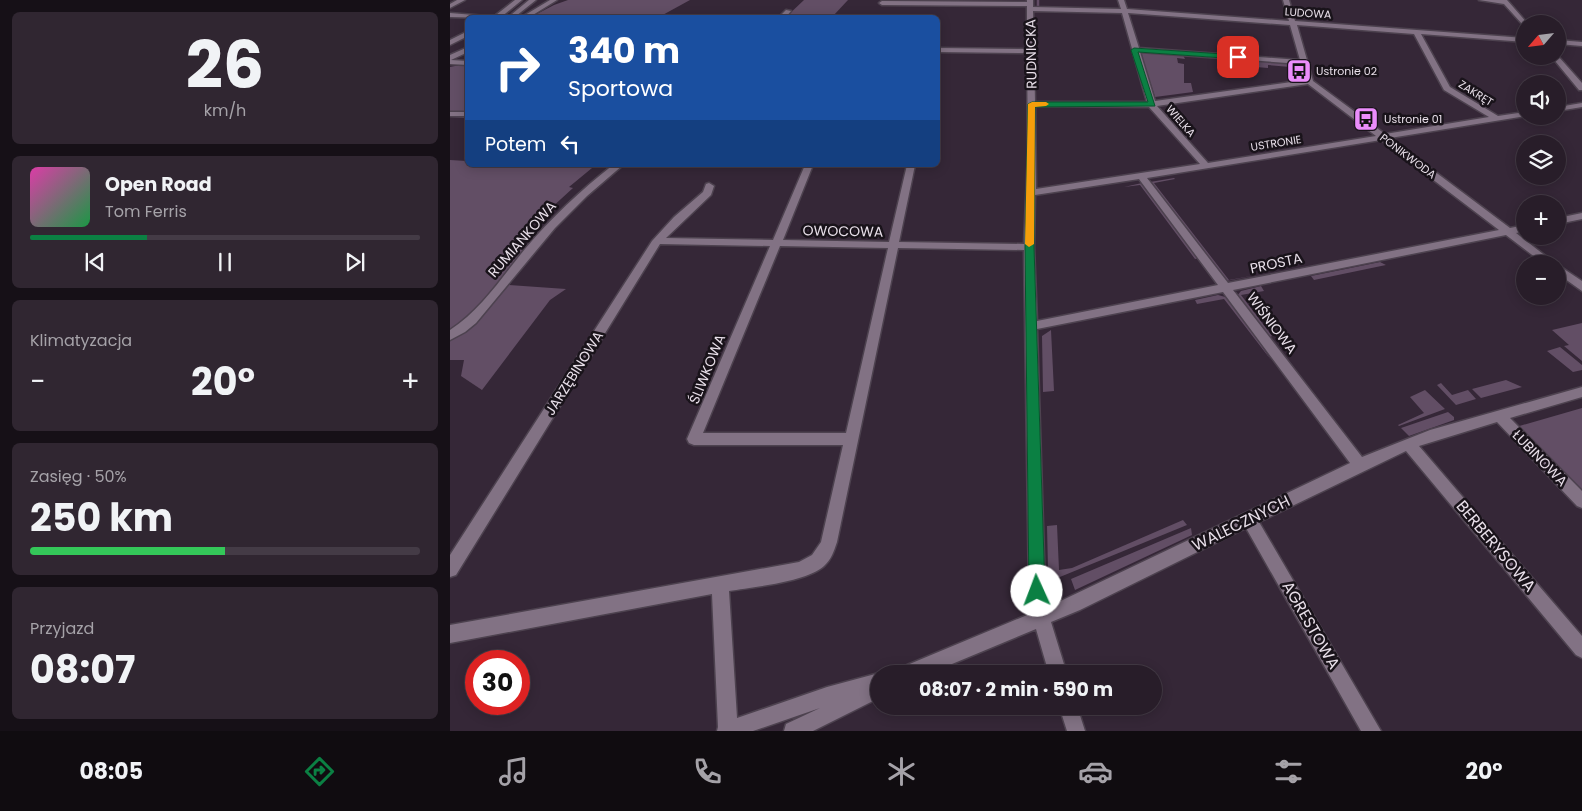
<!DOCTYPE html>
<html lang="pl">
<head>
<meta charset="utf-8">
<style>
	:root { --surface:#281d29; --page:#302631; --text:#f1f3f6; --muted:#a5a2a8; --line:#443b46; --accent:#0b8043 }
	body { margin:0; font-family:Poppins,sans-serif; background:var(--page); color:var(--text); height:100vh; display:flex; flex-direction:column; font-size:19px; white-space:nowrap }
	* { box-sizing:border-box; margin:0 }
	p { font-size:16px; color:var(--muted) }
	.icon { flex:none; width:28px; height:28px; fill:none; stroke:currentColor; stroke-width:2; stroke-linecap:round; stroke-linejoin:round }
	.map { position:relative; flex:1; overflow:hidden }
	.side { display:flex; flex-direction:column; gap:12px; padding:12px; background:#161017; width:450px }
	.side>* { flex:none }
	.hud { position:absolute; left:15px; top:15px; width:475px; height:152px; border-radius:8px; box-shadow:0 2px 12px #0003,0 0 0 1px var(--line); background:#1a4fa0; color:#fff; overflow:hidden }
	.needle { width:32px; rotate:242deg }
	.buttons { position:absolute; left:1066px; top:15px; display:grid; gap:10px }
	.buttons a { display:grid; place-items:center; width:50px; height:50px; border-radius:50%; background:var(--surface); box-shadow:0 2px 12px #0003,0 0 0 1px var(--line); font-size:25px }
	.speed { position:absolute; left:15px; top:650px; display:flex; gap:10px; font-size:25px; font-weight:700; text-align:center }
	.speed>* { display:grid; place-content:center; width:65px; height:65px; border-radius:50%; background:var(--surface); box-shadow:0 2px 12px #0003,0 0 0 1px var(--line); line-height:1 }
	.speed .limit { border:8px solid #d22; background:#fff; color:#111 }
	.pin { position:absolute; display:grid; place-items:center; width:42px; height:42px; color:#fff; margin:-21px; border-radius:10px; box-shadow:0 2px 8px #0006 }
	.me { position:absolute; width:55px; margin:-28px; rotate:358deg; stroke-linejoin:round; filter:drop-shadow(0 0 4px #0008) }
	.turn { display:flex; align-items:center; gap:18px; height:105px; padding:0 20px; font-size:22px }
	.turn .icon { width:65px; height:65px; stroke-width:2.5 }
	.turn b { display:block; font-size:35px; line-height:42px }
	.then { display:flex; align-items:center; height:48px; padding:0 20px; background:#0003; gap:10px; font-size:19px }
	.big { font-size:38px; font-weight:700; line-height:1.1 }
	.side .tile { flex:1; display:flex; flex-direction:column; justify-content:center; gap:8px; min-width:0; padding:0 18px; border-radius:8px; background:var(--page) }
	.side .dial { align-items:center; gap:0 }
	.dial b { font-size:65px; line-height:1 }
	.song { display:flex; align-items:center; gap:15px }
	.cover { width:60px; height:60px; border-radius:8px; background:linear-gradient(135deg,hsl(320 70% 55%),hsl(140 70% 35%)) }
	.played { height:5px; border-radius:2px; background:linear-gradient(90deg,var(--accent) 30%,var(--line) 30%) }
	.keys { display:flex; justify-content:space-around; direction:ltr }
	.heat { display:flex; justify-content:space-between; align-items:center; font-size:28px; direction:ltr }
	.charge { height:8px; border-radius:4px; background:linear-gradient(90deg,#34c759 50%,var(--line) 0) }
	.trip { position:absolute; left:420px; top:665px; width:292px; height:50px; border-radius:25px; background:var(--surface); box-shadow:0 2px 12px #0003,0 0 0 1px var(--line); font-weight:700; line-height:50px; text-align:center }
	.tab-bar { display:flex; height:80px; justify-content:space-around; align-items:center; background:#100c10; color:var(--muted) }
	.tab-bar .icon { width:35px; height:35px }
	.tab-bar .selected { color:var(--accent) }
	.tab-bar b { font-size:22px; color:var(--text) }
	main { display:flex; flex:1; min-height:0 }
	.map>svg:first-child { display:block }
	.green { fill:#624e65 }
	.lines { fill:none; stroke-linecap:round; stroke-linejoin:round }
	.stream { stroke:#634d66; stroke-width:2.5 }
	.minor-casing { stroke:#4d424f; stroke-width:3 }
	.minor { fill:#827284; fill-rule:evenodd }
	.route { fill:#0b8043; stroke:#07532c }
	.slow { fill:#f59e0b }
	.labels { text-anchor:middle; dominant-baseline:central; stroke-width:5; stroke-linejoin:round; paint-order:stroke }
	.far-street-label { font-size:11px; fill:#e8dfe9; stroke:#19131a }
	.far-poi-label { font-size:11px; fill:#e8dfe9; stroke:#19131a; text-anchor:start }
	.street-label { font-size:14px; fill:#e8dfe9; stroke:#19131a }
	.near-street-label { font-size:16px; fill:#e8dfe9; stroke:#19131a }
</style>
</head>
<body>
<main>
<section class="side">
<div class="tile dial"><b>26</b><p>km/h</p></div>
<div class="tile">
<div class="song"><i class="cover"></i><div><b>Open Road</b><p>Tom Ferris</p></div></div>
<div class="played"></div>
<div class="keys"><svg class="icon" aria-label="previous" viewBox="0 0 24 24"><path d="M18 5L8 12l10 7zM5 5v14"/></svg><svg class="icon" aria-label="pause" viewBox="0 0 24 24"><path d="M8 5v14M16 5v14"/></svg><svg class="icon" aria-label="next" viewBox="0 0 24 24"><path d="M6 5l10 7-10 7zM19 5v14"/></svg></div>
</div>
<div class="tile"><p>Klimatyzacja</p>
<div class="heat"><a>−</a><b class="big">20°</b><a>+</a></div>
</div>
<div class="tile"><p>Zasięg · 50%</p><b class="big">250 km</b><div class="charge"></div></div>
<div class="tile"><p>Przyjazd</p><b class="big">08:07</b></div>
</section>
<div class="map">
<svg width="1132" height="731" viewBox="0 0 1132 731">
	<rect width="100%" height="100%" fill="#352737"/>
	<path class="green" d="M118 0H240L209 17H81L104 5Z
		M354 0H398L383 16H418L335 18Z
		M693 52 733 55 735 59 727 58 728 63 734 64V83H741L743 92 705 97 691 53Z
		M775 58 845 63 846 66 840 67 818 65V68L806 67 803 64 775 62Z
		M5 66H17V118L0 117V67Z
		M0 160 17 161 18 165H84L142 168 119 187 123 188 65 241 87 249 59 285 116 289 100 300 32 390 11 376 14 360H0Z
		M724 178 725 179 704 183 779 280 812 274 776 281 700 182Z
		M692 183 750 258 745 259 690 185 674 187Z
		M930 262 936 265 864 280 861 276Z
		M811 286 814 291 791 295 822 336 819 338 787 296 791 291Z
		M768 295 779 298 812 344 811 345 821 360 774 299 747 304 745 300Z
		M1132 323V361L1114 346 1119 345 1102 330Z
		M601 330 604 391 593 392 592 336Z
		M1110 347 1132 365V370L1123 372 1097 351Z
		M1056 380 1072 387 1031 398 1022 389Z
		M991 383 1002 395 1018 390 1026 399 1006 405 987 385Z
		M975 390 995 409 949 426 948 425 974 413 960 397Z
		M1132 408V494L1066 427Z
		M998 412 1004 417V420L959 436 951 428Z
		M733 520 737 525 605 579 598 569 597 526 607 525 609 570 622 568Z
		M741 528 742 535 625 590 621 579Z"/>
	<g class="lines">
		<path class="stream" d="M588 0V7"/>
		<defs>
			<path id="minor" d="M7 0H15L0 8V4Z
				M65 0H72L50 18H42Z
				M79 0H86L66 16H62V14Z
				M100 0H107L78 18H70Z
				M577 0H583V7L671 9 668 0H674L677 9 839 21 833 0H839L845 21 1075 38V42L971 34 1000 87 1048 116 1075 112 1076 116 940 138 1060 228 1075 225V231L1066 233 1106 264H1094L1056 235 783 290 912 457 980 430 1132 387V397L1060 418 1132 491V508L1127 506 1047 422 969 446 1132 636V658L1126 655 956 451 809 522 931 731H911L796 528 630 610 601 622 617 674H599L586 629 478 674H447L450 668 582 613 579 591 574 250 448 248 387 542C384 551 381 560 374 566 356 582 303 587 279 591L287 718 377 687 429 673 431 674H429V698L363 731H334L336 724 370 708 303 731H267L268 727 262 594 0 643V625L349 562 362 555 371 542 393 445H244L239 443 237 439 320 246 210 244 6 575 0 577V555L202 241 224 217 253 192 256 184 259 183 264 186 261 195 216 238 323 240 355 165H363L333 240 439 242 457 165H465L449 242 574 244 578 154 577 53 488 52V48L577 49V6L432 5 429 3 432 1 577 2ZM583 11 672 13 697 102H585ZM678 13 840 25 850 60 689 48ZM847 25 964 34 994 90 1039 117 935 134 863 81ZM690 52 851 64 856 80 705 101ZM858 84 926 136 758 163 707 106ZM585 106 699 107 750 164 586 189ZM931 140 1049 230 778 283 697 178ZM689 179 768 285 587 321 584 247 585 195ZM330 246 438 248 396 433H253ZM773 292 900 463 598 607 595 591 587 329Z
				M1029 0H1057L1078 24 1073 25 1054 4Z
				M336 10 341 11 335 18H328Z
				M0 13 36 16 39 18 0 17Z
				M18 31V36L0 45V40Z
				M1108 40 1132 42V46L1108 44Z
				M18 47V52L1 60 18 61V65L0 64V55Z
				M1101 56H1108L1132 83V90H1129Z
				M1132 103V107L1108 111V107Z
				M0 112H18V116H0Z
				M163 165H173L137 196 105 228 26 323 15 332 0 340V330C31 310 52 277 75 249 101 218 131 190 163 165Z
				M1132 213V219L1108 224V218Z
				M1108 265 1132 281V291L1108 274Z
				M609 706H627L635 731H617Z"/>
		</defs>
		<use href="#minor" class="minor-casing"/>
		<use href="#minor" class="minor"/>
	</g>
	<path class="route" d="M684 48 788 55 791 57 788 59 688 52 705 106 585 107 584 247 595 591 592 596 587 598 582 596 579 591 575 247 578 104 582 102H698L681 50Z"/>
	<path class="slow" d="M582 102H596L599 104 596 106 585 107 584 244 579 247 575 244 578 104Z"/>
	<defs>
		<symbol id="bus-square" viewBox="-11 -11 22 22"><rect x="-9" y="-9" width="18" height="18" rx="4" fill="#eb8dfb" stroke="#19131a"/><path d="M-5-6H5V4H4V6H2V4H-2V6H-4V4H-5ZM-3.5-4V0h7V-4ZM-3.5 1.2v1.5H-2V1.2ZM2 1.2v1.5H3.5V1.2Z" fill="#111"/></symbol>
	</defs>
	<g fill-rule="evenodd">
		<use href="#bus-square" x="835" y="57" width="28" height="28"/>
		<use href="#bus-square" x="902" y="105" width="28" height="28"/>
	</g>
	<g class="labels">
		<g class="far-street-label">
			<text transform="translate(858 13) rotate(4)">LUDOWA</text>
			<text transform="translate(1026 93) rotate(32)">ZAKRĘT</text>
			<text transform="translate(731 121) rotate(49)">WIELKA</text>
			<text transform="translate(826 143) rotate(-9)">USTRONIE</text>
			<text transform="translate(958 156) rotate(37)">PONIKWODA</text>
		</g>
		<g class="far-poi-label">
			<text x="866" y="71">Ustronie 02</text>
			<text x="934" y="119">Ustronie 01</text>
		</g>
		<g class="street-label">
			<text transform="translate(581 54) rotate(-91)">RUDNICKA</text>
			<text transform="translate(393 231) rotate(1)">OWOCOWA</text>
			<text transform="translate(72 239) rotate(-49)">RUMIANKOWA</text>
			<text transform="translate(826 263) rotate(-12)">PROSTA</text>
			<text transform="translate(822 323) rotate(53)">WIŚNIOWA</text>
			<text transform="translate(257 369) rotate(-68)">ŚLIWKOWA</text>
			<text transform="translate(124 373) rotate(-58)">JARZĘBINOWA</text>
			<text transform="translate(1090 458) rotate(46)">ŁUBINOWA</text>
		</g>
		<g class="near-street-label">
			<text transform="translate(791 523) rotate(-26)">WALECZNYCH</text>
			<text transform="translate(1046 546) rotate(50)">BERBERYSOWA</text>
			<text transform="translate(861 625) rotate(60)">AGRESTOWA</text>
		</g>
	</g>
</svg>
<div class="buttons">
<a><svg class="needle" viewBox="-14 -14 28 28"><path d="M0-13l5 13h-10z" fill="#e53935"/><path d="M0 13l5-13h-10z" fill="#a5a2a8"/></svg></a>
<a><svg class="icon" aria-label="sound" viewBox="0 0 24 24"><path d="M4 9h4l5-4v14l-5-4H4zM17 9q2 3 0 6"/></svg></a>
<a><svg class="icon" aria-label="layers" viewBox="0 0 24 24"><path d="M12 4l9 5-9 5-9-5zM3 14l9 5 9-5"/></svg></a>
<a>+</a>
<a>−</a>
</div>
<div class="speed"><div class="limit">30</div></div>
<div class="pin" style="left:788px;top:57px;background:#d93025"><svg class="icon" aria-label="arrive" viewBox="0 0 24 24"><path d="M6 21V4h12l-3 4 3 4H6"/></svg></div>
<svg class="me" style="left:587px;top:591px" viewBox="-20 -20 40 40"><circle r="19" fill="#fff"/><path d="M0-13L10 11 0 6-10 11z" fill="#0b8043"/></svg>
<div class="trip">08:07 · 2 min · 590 m</div>
<div class="hud">
<div class="turn"><svg class="icon" aria-label="right" viewBox="0 0 24 24"><path d="M7 20v-9h11M14 6l5 5-5 5"/></svg><div><b>340 m</b>Sportowa</div></div>
<div class="then">Potem<svg class="icon" aria-label="left" viewBox="0 0 24 24"><path d="M17 20v-9H6M10 6l-5 5 5 5"/></svg></div>
</div>
</div>
</main>
<nav class="tab-bar">
<b>08:05</b>
<svg class="icon selected" aria-label="directions" viewBox="0 0 24 24"><path d="M12 3l9 9-9 9-9-9zM9 14v-3h6M13 9l2 2-2 2"/></svg>
<svg class="icon" aria-label="music" viewBox="0 0 24 24"><path d="M9 18V5l10-2v13"/><circle cx="6" cy="18" r="3"/><circle cx="16" cy="16" r="3"/></svg>
<svg class="icon" aria-label="phone" viewBox="0 0 24 24"><path d="M5 4h4l2 5-3 2q2 4 5 5l2-3 5 2v4C11 20 4 13 5 4z"/></svg>
<svg class="icon" aria-label="climate" viewBox="0 0 24 24"><path d="M12 3v18M4 7l16 10M4 17L20 7"/></svg>
<svg class="icon" aria-label="car" viewBox="0 0 24 24"><path d="M5 17H2v-5l4-1 3-4h7l3 4 3 1v5h-3M9 17h6M6 11h13"/><circle cx="7" cy="17" r="2"/><circle cx="17" cy="17" r="2"/></svg>
<svg class="icon" aria-label="filters" viewBox="0 0 24 24"><path d="M4 7h16M4 17h16"/><circle cx="9" cy="7" r="2"/><circle cx="15" cy="17" r="2"/></svg>
<b>20°</b>
</nav>
</body>
</html>
